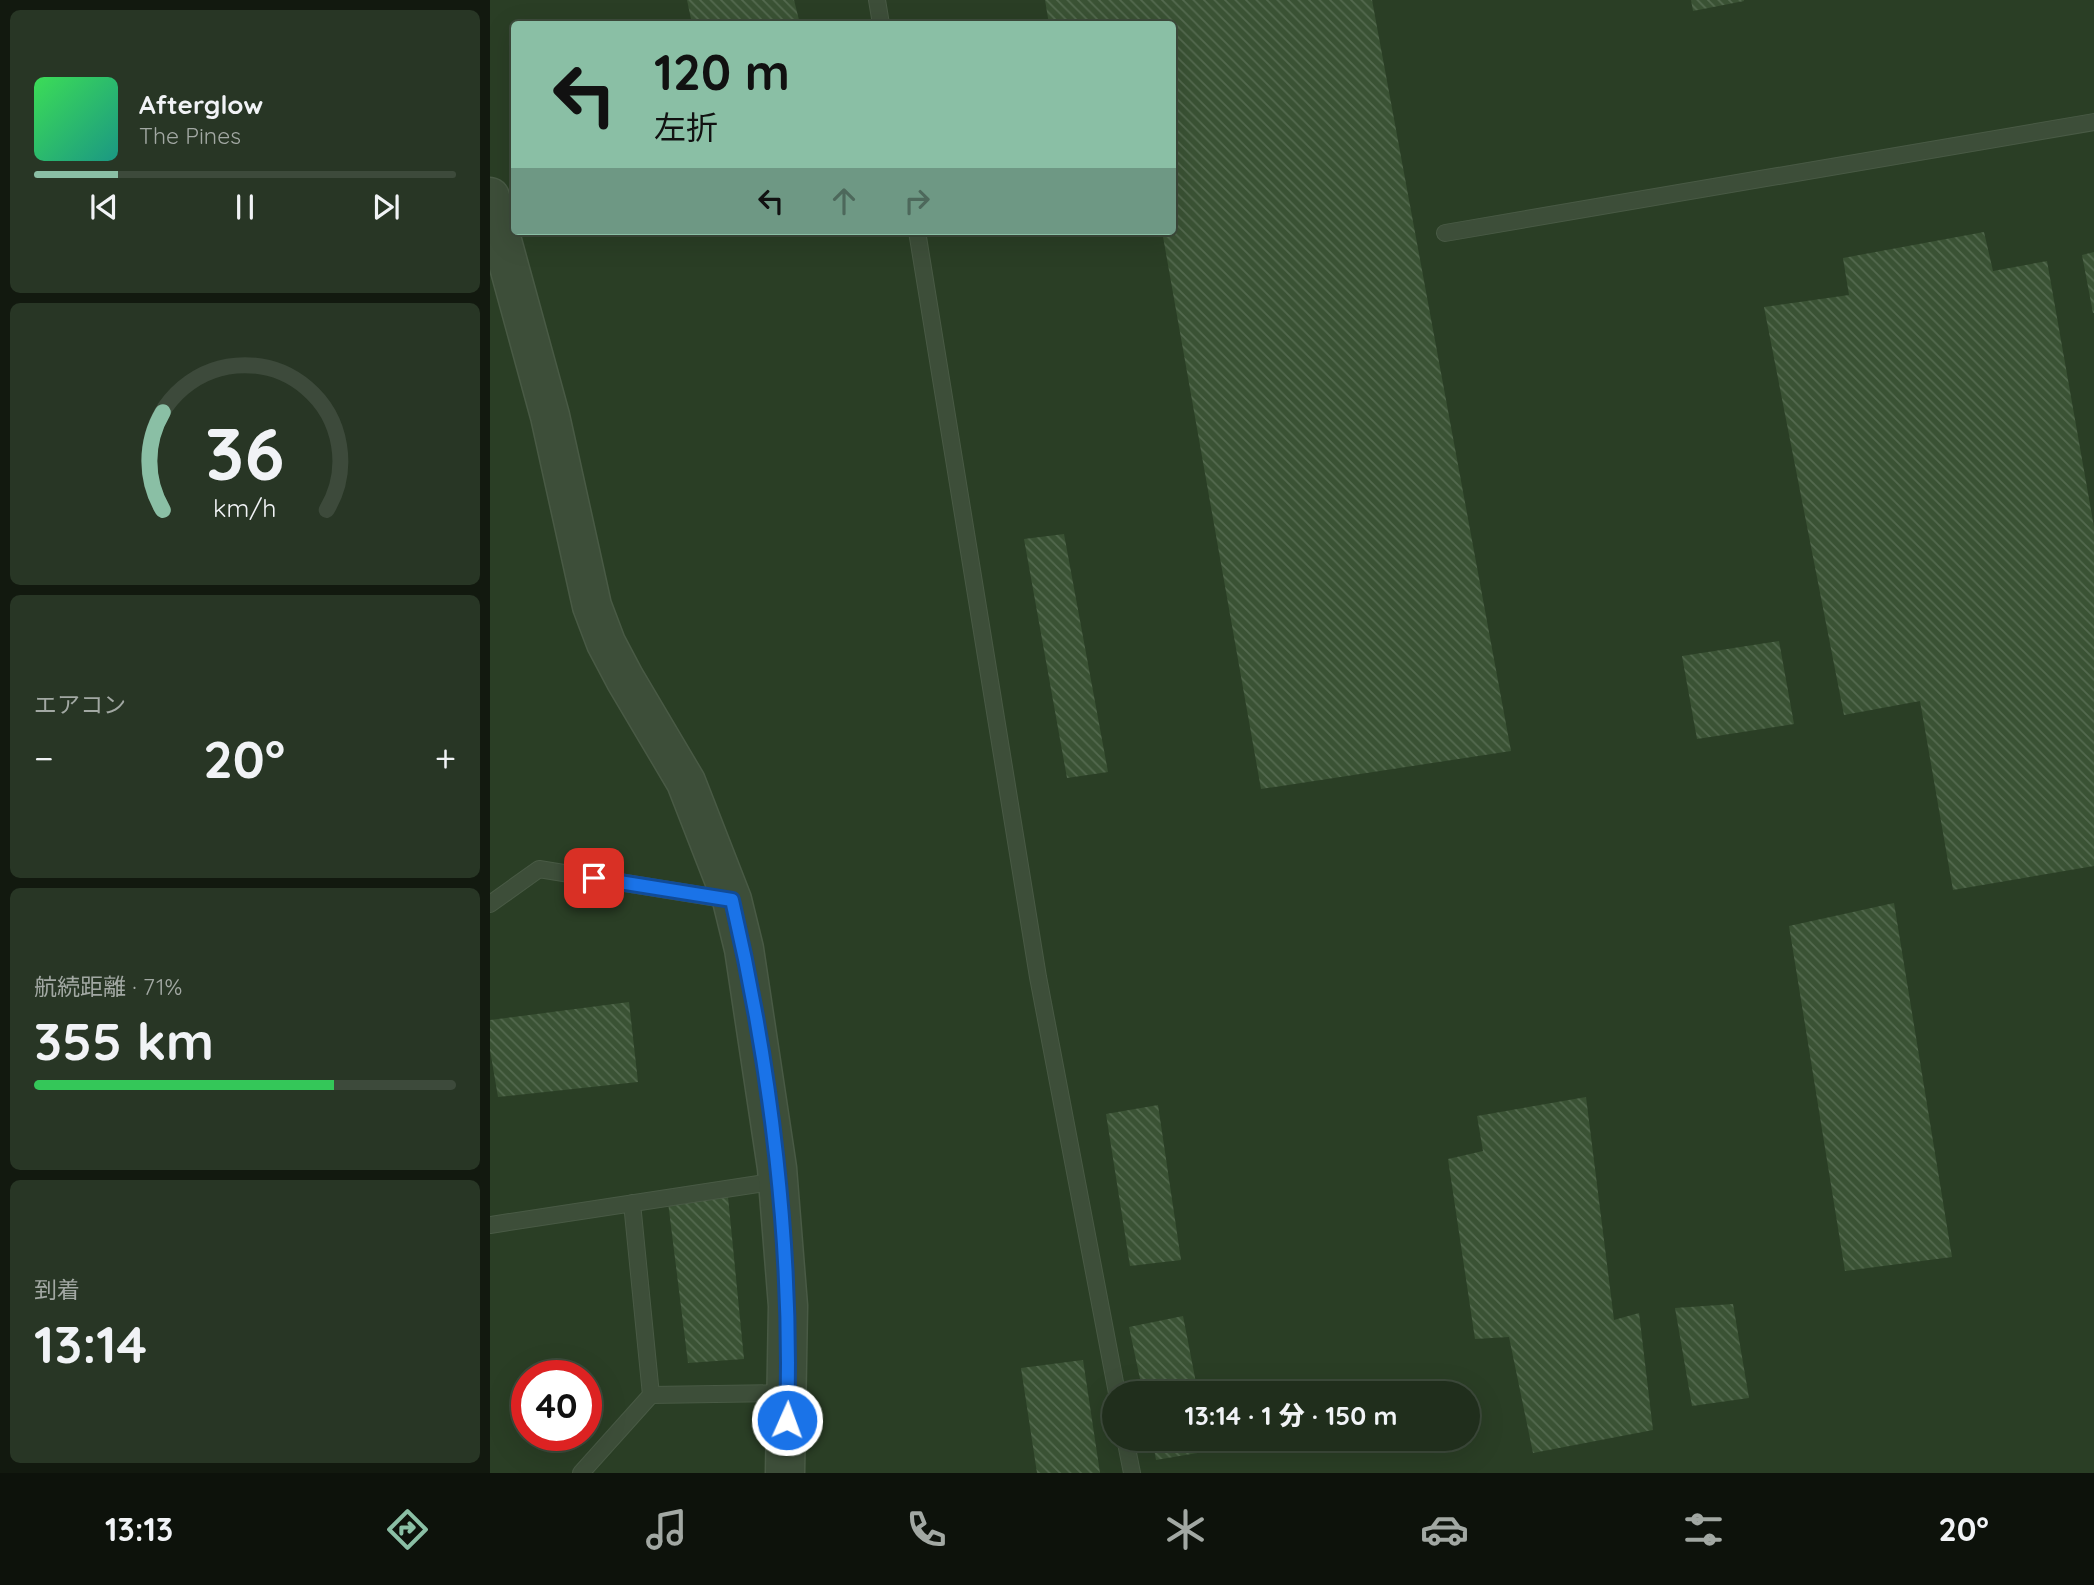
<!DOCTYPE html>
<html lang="ja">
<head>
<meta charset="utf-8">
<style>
	:root { --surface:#202e1c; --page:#283625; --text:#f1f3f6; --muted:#a2a8a3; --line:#3d4a3b; --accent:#8abfa5 }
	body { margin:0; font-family:Quicksand,"Noto Sans JP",sans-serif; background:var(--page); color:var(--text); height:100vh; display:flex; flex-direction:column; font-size:26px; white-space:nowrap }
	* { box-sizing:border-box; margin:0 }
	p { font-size:23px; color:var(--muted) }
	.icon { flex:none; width:38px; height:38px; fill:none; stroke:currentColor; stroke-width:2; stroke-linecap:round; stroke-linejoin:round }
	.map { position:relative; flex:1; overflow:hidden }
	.panel { display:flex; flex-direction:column; gap:10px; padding:10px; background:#12190f; width:490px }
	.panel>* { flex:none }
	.banner { position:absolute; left:21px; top:21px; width:665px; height:214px; border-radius:7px; box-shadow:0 7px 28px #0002,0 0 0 2px var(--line); background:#8abfa5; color:#111; overflow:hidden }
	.speed { position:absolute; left:21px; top:1360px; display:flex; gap:14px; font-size:35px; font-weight:700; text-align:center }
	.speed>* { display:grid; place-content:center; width:91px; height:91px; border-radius:50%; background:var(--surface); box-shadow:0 7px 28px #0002,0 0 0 2px var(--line); line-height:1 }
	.speed .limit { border:10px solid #d22; background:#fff; color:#111 }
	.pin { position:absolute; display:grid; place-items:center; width:60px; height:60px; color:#fff; margin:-30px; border-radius:14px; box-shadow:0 4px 10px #0006 }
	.me { position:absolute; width:77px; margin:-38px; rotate:2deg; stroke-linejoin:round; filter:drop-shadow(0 0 5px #0008) }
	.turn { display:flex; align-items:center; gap:24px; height:147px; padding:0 28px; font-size:32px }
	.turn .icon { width:91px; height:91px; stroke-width:2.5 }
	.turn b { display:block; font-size:49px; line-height:60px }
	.lanes { display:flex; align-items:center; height:66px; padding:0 28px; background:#0003; justify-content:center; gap:35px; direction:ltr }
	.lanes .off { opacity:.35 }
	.big { font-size:52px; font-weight:800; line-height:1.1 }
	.panel .widget { flex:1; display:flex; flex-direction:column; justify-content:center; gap:10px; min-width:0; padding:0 24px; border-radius:10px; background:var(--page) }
	.panel .dial { align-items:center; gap:0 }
	.dial svg { height:182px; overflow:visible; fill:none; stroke:var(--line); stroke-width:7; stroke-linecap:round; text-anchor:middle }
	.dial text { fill:var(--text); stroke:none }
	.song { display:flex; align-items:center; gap:21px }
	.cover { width:84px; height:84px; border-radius:10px; background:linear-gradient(135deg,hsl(130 70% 55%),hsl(170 70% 35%)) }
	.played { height:7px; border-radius:4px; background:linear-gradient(90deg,var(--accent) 20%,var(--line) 20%) }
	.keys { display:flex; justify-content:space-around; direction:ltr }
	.heat { display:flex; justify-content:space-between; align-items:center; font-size:38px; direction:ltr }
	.charge { height:10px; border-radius:5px; background:linear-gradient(90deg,#34c759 71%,var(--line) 0) }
	.trip { position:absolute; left:612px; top:1381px; width:378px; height:70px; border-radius:35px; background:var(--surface); box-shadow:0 7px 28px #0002,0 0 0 2px var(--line); font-weight:800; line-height:70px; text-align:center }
	.menu { display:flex; height:112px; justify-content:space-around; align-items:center; background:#0d120b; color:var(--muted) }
	.menu .icon { width:49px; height:49px }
	.menu .current { color:var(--accent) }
	.menu b { font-size:32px; color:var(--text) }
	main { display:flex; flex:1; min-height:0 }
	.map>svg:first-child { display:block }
	.building { fill:url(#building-back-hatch) }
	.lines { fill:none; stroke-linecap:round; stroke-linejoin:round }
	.service-casing { stroke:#495a45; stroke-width:18 }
	.tertiary-casing { stroke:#495a45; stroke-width:41 }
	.service { stroke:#3d4e39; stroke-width:16 }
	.tertiary { stroke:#3d4e39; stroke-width:38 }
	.route-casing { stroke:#114b97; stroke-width:18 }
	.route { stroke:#1a73e8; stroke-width:12 }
</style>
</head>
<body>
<main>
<section class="panel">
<div class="widget">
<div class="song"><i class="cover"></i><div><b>Afterglow</b><p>The Pines</p></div></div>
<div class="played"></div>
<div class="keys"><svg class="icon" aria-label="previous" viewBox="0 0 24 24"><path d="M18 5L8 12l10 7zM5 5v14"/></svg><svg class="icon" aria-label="pause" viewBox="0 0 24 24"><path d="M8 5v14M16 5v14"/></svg><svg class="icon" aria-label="next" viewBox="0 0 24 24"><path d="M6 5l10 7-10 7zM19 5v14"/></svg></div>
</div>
<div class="widget dial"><svg viewBox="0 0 100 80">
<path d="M14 69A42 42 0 1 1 86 69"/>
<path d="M14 69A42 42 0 0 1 14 26" stroke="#8abfa5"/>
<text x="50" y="56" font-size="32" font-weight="700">36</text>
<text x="50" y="72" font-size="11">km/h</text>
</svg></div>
<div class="widget"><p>エアコン</p>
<div class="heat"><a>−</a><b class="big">20°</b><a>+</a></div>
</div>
<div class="widget"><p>航続距離 · 71%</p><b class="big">355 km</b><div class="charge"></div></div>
<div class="widget"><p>到着</p><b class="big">13:14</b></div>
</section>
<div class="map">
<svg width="1604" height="1473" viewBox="0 0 1604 1473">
	<defs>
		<pattern id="building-back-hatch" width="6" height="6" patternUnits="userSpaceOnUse" patternTransform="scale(1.75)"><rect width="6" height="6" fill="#3a5234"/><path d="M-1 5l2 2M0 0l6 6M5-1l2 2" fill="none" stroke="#546a4f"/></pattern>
	</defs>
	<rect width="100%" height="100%" fill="#2a3e25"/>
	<path class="building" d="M197 0H304L310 24H202Z
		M555 0H882L1021 751 771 789 672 231H682V24H559Z
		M1201 0H1254V1L1203 11Z
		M1494 232 1503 271 1557 261 1604 527V866L1463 890 1430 701 1354 715 1274 307 1359 295 1353 258Z
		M1604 252V313H1603L1592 255Z
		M574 534 618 772 577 778 534 539Z
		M1289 641 1304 724 1207 739 1192 656Z
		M1404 903 1462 1257 1355 1271 1299 926Z
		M139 1002 148 1082 8 1097 0 1050V1020Z
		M1096 1097 1124 1320 1149 1313 1163 1430 1043 1453 1019 1337 985 1339 958 1159 993 1151 987 1116Z
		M668 1105 691 1260 640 1266 616 1114Z
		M238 1197 254 1359 198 1363 178 1202Z
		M1243 1304 1259 1398 1202 1406 1185 1308Z
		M693 1316 708 1393H653L639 1327Z
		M593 1360 610 1473H547L531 1368Z
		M662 1438H717L719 1451 666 1460Z"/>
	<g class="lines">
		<defs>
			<path id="service" d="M387 0 391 24
				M427 231 548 977 627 1393
				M955 233 1604 122
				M0 904 49 869 240 900
				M142 1203 161 1395
				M0 1225 288 1181
				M635 1438 642 1473
				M91 1473 161 1395 298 1393"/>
			<path id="tertiary" d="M0 197 60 416 102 606 116 643 135 679 196 782 242 900 254 949 287 1168 298 1306 295 1473"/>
		</defs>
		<use href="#service" class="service-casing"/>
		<use href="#tertiary" class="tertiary-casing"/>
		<use href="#service" class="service"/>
		<use href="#tertiary" class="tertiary"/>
	</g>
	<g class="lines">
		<defs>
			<path id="route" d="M104 878 242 900C281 1067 303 1248 297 1420"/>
		</defs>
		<use href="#route" class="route-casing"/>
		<use href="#route" class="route"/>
	</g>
</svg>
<div class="speed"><div class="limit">40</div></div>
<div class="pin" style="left:104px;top:878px;background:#d93025"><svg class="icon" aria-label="arrive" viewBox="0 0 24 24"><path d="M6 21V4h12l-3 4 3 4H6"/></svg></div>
<svg class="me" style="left:297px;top:1420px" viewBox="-20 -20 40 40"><circle r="17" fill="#1a73e8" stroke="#fff" stroke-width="3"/><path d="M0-11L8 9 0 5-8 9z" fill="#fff"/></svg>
<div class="trip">13:14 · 1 分 · 150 m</div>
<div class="banner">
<div class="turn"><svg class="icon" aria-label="left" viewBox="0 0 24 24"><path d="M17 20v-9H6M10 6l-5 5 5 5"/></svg><div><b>120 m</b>左折</div></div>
<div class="lanes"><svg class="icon" aria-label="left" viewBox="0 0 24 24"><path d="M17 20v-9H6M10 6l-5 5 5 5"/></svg><svg class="icon off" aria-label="ahead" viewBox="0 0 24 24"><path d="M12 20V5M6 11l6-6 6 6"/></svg><svg class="icon off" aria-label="right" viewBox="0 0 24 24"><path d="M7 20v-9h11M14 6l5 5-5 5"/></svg></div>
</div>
</div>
</main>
<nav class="menu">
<b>13:13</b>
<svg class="icon current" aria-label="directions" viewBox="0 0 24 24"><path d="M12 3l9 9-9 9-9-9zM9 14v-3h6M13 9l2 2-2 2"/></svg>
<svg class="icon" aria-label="music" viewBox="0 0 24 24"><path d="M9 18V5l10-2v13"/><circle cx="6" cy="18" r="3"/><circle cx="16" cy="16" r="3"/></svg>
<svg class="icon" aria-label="phone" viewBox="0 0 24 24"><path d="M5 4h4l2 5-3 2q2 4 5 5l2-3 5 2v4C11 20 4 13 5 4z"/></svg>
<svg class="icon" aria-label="climate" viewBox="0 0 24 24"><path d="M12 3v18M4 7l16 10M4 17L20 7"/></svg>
<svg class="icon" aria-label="car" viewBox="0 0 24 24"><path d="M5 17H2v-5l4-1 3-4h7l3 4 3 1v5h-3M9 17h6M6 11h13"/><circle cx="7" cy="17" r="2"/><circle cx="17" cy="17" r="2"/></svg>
<svg class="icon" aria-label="filters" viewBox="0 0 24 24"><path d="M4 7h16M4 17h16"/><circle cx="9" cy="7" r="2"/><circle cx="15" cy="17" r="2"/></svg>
<b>20°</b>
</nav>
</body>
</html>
